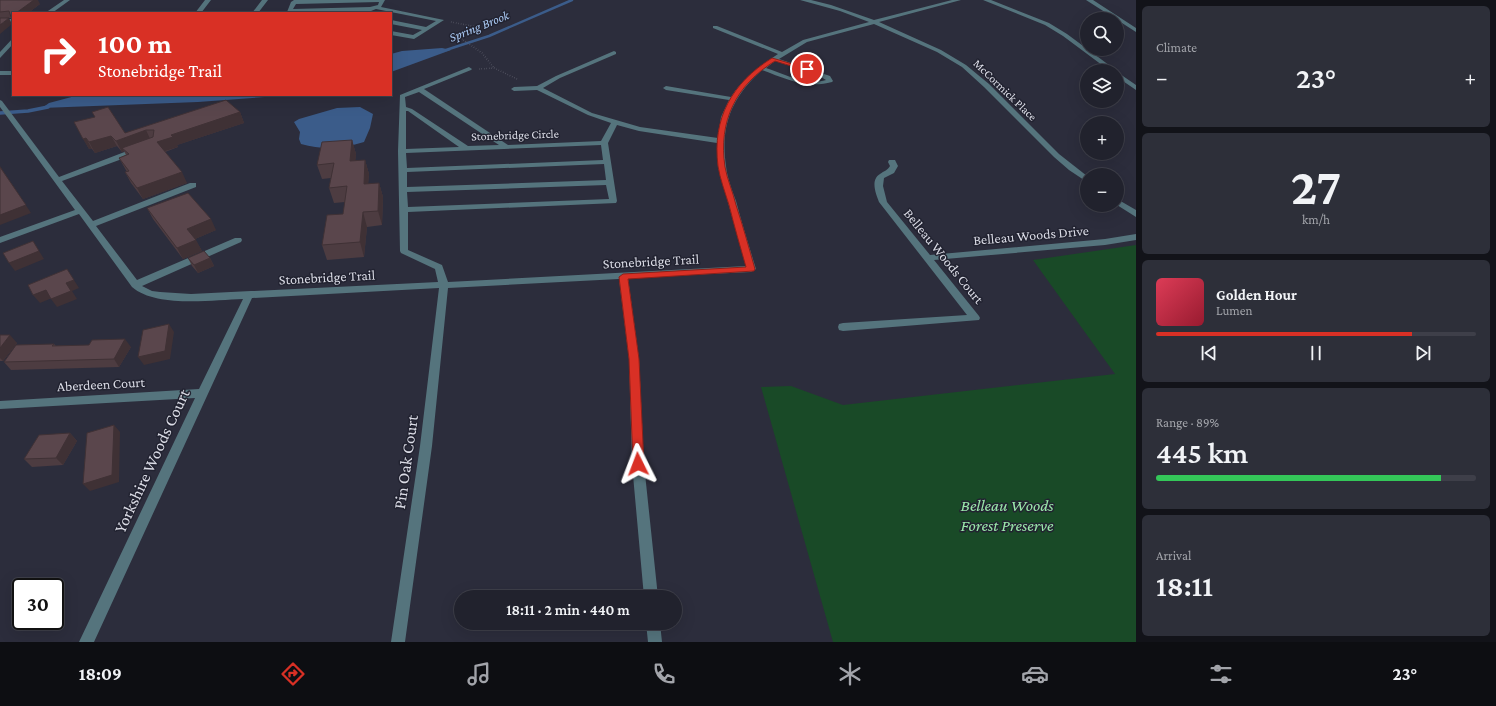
<!DOCTYPE html>
<html lang="en">
<head>
<meta charset="utf-8">
<style>
	:root { --surface:#21222d; --page:#2d2f39; --text:#f1f3f6; --muted:#a2a4aa; --line:#3e3f49; --accent:#d93025 }
	body { margin:0; font-family:"Crimson Pro",serif; background:var(--page); color:var(--text); height:100vh; display:flex; flex-direction:column; font-size:15px; white-space:nowrap }
	* { box-sizing:border-box; margin:0 }
	p { font-size:13px; color:var(--muted) }
	.icon { flex:none; width:22px; height:22px; fill:none; stroke:currentColor; stroke-width:2; stroke-linecap:round; stroke-linejoin:round }
	.map { position:relative; flex:1; overflow:hidden }
	.side { display:flex; flex-direction:column; gap:6px; padding:6px; background:#121319; width:360px }
	.side>* { flex:none }
	.banner { position:absolute; left:12px; top:12px; width:380px; height:84px; border-radius:0px; box-shadow:0 4px 16px #0002,0 0 0 1px var(--line); background:#d93025; color:#fff; overflow:hidden }
	.buttons { position:absolute; left:1080px; top:12px; display:grid; gap:8px }
	.buttons a { display:grid; place-items:center; width:44px; height:44px; border-radius:50%; background:var(--surface); box-shadow:0 4px 16px #0002,0 0 0 1px var(--line); font-size:20px }
	.speed { position:absolute; left:12px; top:578px; display:flex; gap:8px; font-size:20px; font-weight:700; text-align:center }
	.speed>* { display:grid; place-content:center; width:52px; height:52px; border-radius:50%; background:var(--surface); box-shadow:0 4px 16px #0002,0 0 0 1px var(--line); line-height:1 }
	.speed .limit { border:2px solid #111; border-radius:6px; background:#fff; color:#111 }
	.pin { position:absolute; display:grid; place-items:center; width:34px; height:34px; color:#fff; margin:-17px; border:2px solid #fff; border-radius:50%; box-shadow:0 1px 4px #0007 }
	.me { position:absolute; width:44px; margin:-22px; rotate:357deg; stroke-linejoin:round; filter:drop-shadow(0 0 3px #0008) }
	.turn { display:flex; align-items:center; gap:14px; height:84px; padding:0 20px; font-size:18px }
	.turn .icon { width:52px; height:52px; stroke-width:2.5 }
	.turn b { display:block; font-size:28px; line-height:34px }
	.big { font-size:30px; font-weight:600; line-height:1.1 }
	.side .widget { flex:1; display:flex; flex-direction:column; justify-content:center; gap:6px; min-width:0; padding:0 14px; border-radius:6px; background:var(--page) }
	.side .dial { align-items:center; gap:0 }
	.dial b { font-size:52px; line-height:1 }
	.song { display:flex; align-items:center; gap:12px }
	.cover { width:48px; height:48px; border-radius:6px; background:linear-gradient(135deg,hsl(350 70% 55%),hsl(350 70% 35%)) }
	.played { height:4px; border-radius:2px; background:linear-gradient(90deg,var(--accent) 80%,var(--line) 80%) }
	.keys { display:flex; justify-content:space-around; direction:ltr }
	.heat { display:flex; justify-content:space-between; align-items:center; font-size:22px; direction:ltr }
	.charge { height:6px; border-radius:3px; background:linear-gradient(90deg,#34c759 89%,var(--line) 0) }
	.trip { position:absolute; left:454px; top:590px; width:228px; height:40px; border-radius:20px; background:var(--surface); box-shadow:0 4px 16px #0002,0 0 0 1px var(--line); font-weight:600; line-height:40px; text-align:center }
	.tabs { display:flex; height:64px; justify-content:space-around; align-items:center; background:#0d0e12; color:var(--muted) }
	.tabs .icon { width:28px; height:28px }
	.tabs .selected { color:var(--accent) }
	.tabs b { font-size:18px; color:var(--text) }
	main { display:flex; flex:1; min-height:0 }
	.map>svg:first-child { display:block }
	.green { fill:#194a27 }
	.water { fill:#3b5c8a }
	.lines { fill:none; stroke-linecap:round; stroke-linejoin:round }
	.stream-far1 { stroke:#3b5c8a; stroke-width:2.5 }
	.stream { stroke:#3b5c8a; stroke-width:3.5 }
	.path { stroke:#626370; stroke-width:1.5; stroke-dasharray:0.5 2; stroke-linecap:butt }
	.minor { fill:#55747d; fill-rule:evenodd }
	.wall { fill:#4d3c41 }
	.shaded-wall { fill:#3f3135 }
	.building { fill:#5a464c; stroke:#3f3135 }
	.route { fill:#d93025; stroke:#8d1f18 }
	.labels { text-anchor:middle; dominant-baseline:central; stroke-width:3; stroke-linejoin:round; paint-order:stroke }
	.far-street-label { font-size:12px; fill:#dadbe5; stroke:#222331 }
	.far-water-label { font-size:13px; font-style:italic; fill:#aac9f3; stroke:#222331 }
	.street-label { font-size:14px; fill:#dadbe5; stroke:#222331 }
	.near-street-label { font-size:17px; fill:#dadbe5; stroke:#222331 }
	.near-park-label { font-size:17px; font-style:italic; fill:#9ae8aa; stroke:#222331 }
</style>
</head>
<body>
<main>
<div class="map">
<svg width="1136" height="642" viewBox="0 0 1136 642">
	<rect width="100%" height="100%" fill="#2c2d3c"/>
	<path class="green" d="M1136 245V642H833L761 387 791 386 843 405 1115 374 1033 260Z"/>
	<path class="water" d="M442 48 451 50 391 72V54L402 51Z
		M79 95H292L198 102 42 108 49 103Z
		M360 107 373 114 370 128 364 142C342 149 323 150 301 144L299 139 300 132 294 122 299 119 337 108Z"/>
	<g class="lines">
		<path class="stream-far1" d="M446 50 489 36 572 0"/>
		<path class="stream" d="M0 113 28 111 48 107"/>
		<path class="path" d="M451 22 477 27 462 39 482 53 494 68
			M479 69 494 68 517 79"/>
		<path class="minor" d="M64 0H70L52 13H45Z
			M205 0H211L201 13H195Z
			M262 0H268L258 13H252Z
			M294 0H385L381 7 444 20 414 39 391 35V31L413 35 422 30 391 24V20L426 27 436 21 376 9 371 11 287 12 291 2ZM379 2 378 5 370 7 293 9 296 4Z
			M800 0H811L831 5 874 20 952 0H961L879 22 941 50 966 65 989 84 1059 154 1087 176V182L1069 170 1054 157 984 87 962 67 937 52 874 24 807 42 779 59 830 76 833 81 832 82C807 89 786 79 762 70 732 97 720 125 726 166 727 177 732 190 736 201 742 224 749 246 756 269L751 272 628 278 639 359 644 464 658 597H644L632 464 629 359 619 279 448 288 432 446 405 642H391L420 446 439 288 252 298 94 642H79L195 398 0 409V401L199 389 243 299C212 300 156 308 132 287L79 214 0 243V237L75 210 0 107V100L2 101 59 177 135 148H141V152L62 181 93 221 190 183H196V187L96 226 137 280 235 238H241L242 240 241 242 142 286 152 291 160 292 191 294 438 282 435 269 401 253 400 251 398 151 400 95 469 67 472 69 471 70 424 89 508 145 601 141 611 123 588 115 537 90 514 91 511 89 514 87 537 86 556 76 614 51 616 52V54L560 78 543 88 592 113 640 127 718 138 721 117 729 100 666 90 663 88 666 86 731 97C743 78 760 66 778 54L713 28V26H717L782 52 803 40 869 22 840 11ZM775 61 816 74 826 80C806 86 785 74 766 68ZM419 92 499 145 468 146 412 109 406 107 405 97ZM406 111H408L459 147 406 149ZM617 125 639 131 717 143 718 167 746 266 448 282 442 265 408 250V212L616 203 617 201 608 143ZM601 145 603 160 407 168 406 153ZM604 164 606 180 407 187V172ZM606 185 609 199 408 207 407 192Z
			M983 0H991L1049 23 1067 34 1117 71H1110L1063 36 1045 25Z
			M1086 0H1093L1136 28V32Z
			M0 19H13V23H0Z
			M13 38V44L0 58V52Z
			M0 71H13V75H0Z
			M1117 72 1136 85V90L1117 77Z
			M889 160H895L898 166 894 173 884 178 883 186 887 202 930 255 1105 239 1136 234V240L1105 245 934 260 979 316 980 318 979 320 843 331 839 330 838 327 839 324 843 323 967 315 879 202C876 194 870 180 880 174 884 171 888 170 890 166L888 162Z
			M1117 199 1136 210V217L1117 205Z
			M646 623H660L662 642H648Z"/>
	</g>
	<path class="wall" d="M0 0 40 4 28 13H13V20L11 18H0Z
		M240 112 244 123 177 145 178 147 165 152 187 183 143 199 131 183 125 172H127L119 158 126 155 124 151 122 152 117 146 95 153 92 149H89L74 122 125 133Z
		M352 140 356 154 355 161 365 160 369 174 368 184 379 183 383 197 382 225 367 227 364 257 327 260 322 245 343 214 345 202 334 203 329 188 331 178 322 179 317 165Z
		M147 208 216 230 195 239 202 251 183 259 153 219Z
		M188 258H210L214 266 198 273 192 266Z
		M0 335 17 343 3 361H0Z
		M54 344 56 346 131 347 119 367 11 370 4 362Z
		M70 433 77 441 63 465 32 467 24 459Z"/>
	<path class="shaded-wall" d="M34 0H38L40 4 28 13H16Z
		M9 18 12 24 0 34V25Z
		M240 112 244 123 177 145 178 147 162 152 157 142 171 135Z
		M146 130 151 141 122 148 124 151 122 152 116 141Z
		M111 136 117 146 95 153 89 142Z
		M86 138 92 149H89L83 139Z
		M352 140 356 154 354 175 350 161Z
		M365 160 369 174 367 199 364 184Z
		M0 166 31 213 0 225Z
		M182 172 187 183 143 199 137 188Z
		M379 183 383 197 382 225 378 211Z
		M363 212 367 227 364 257 360 242Z
		M211 219 216 230 193 240 187 229Z
		M196 240 202 251 183 259 177 248Z
		M33 241 44 259 15 271 9 263Z
		M210 258 214 266 198 273 194 265Z
		M67 269 79 288 72 291 77 299 57 307 51 299 66 283Z
		M46 290 52 298 40 303 33 295Z
		M169 324 174 332 170 359 144 365 138 357Z
		M10 335 17 343 3 361 0 358V348Z
		M125 339 131 347 119 367 114 359Z
		M114 425 120 432 119 482 90 491 83 484Z
		M70 433 77 441 63 465 56 458Z"/>
	<path class="building" d="M0 0H34L16 13H13V15L11 17 9 11 0 12Z
		M0 18H9L0 25Z
		M226 100 240 112 171 135 173 137 157 142 182 172 137 188 125 172 129 171 119 158 129 154 122 148 153 137 154 130H146L116 141 111 136 89 142 86 138 83 139 74 122 95 117 92 112 108 107 125 133Z
		M352 140 350 161 365 160 364 184 379 183 378 211 363 212 360 242 322 245 327 215 343 214 347 186 329 188 334 163 317 165 322 142Z
		M0 167 26 205 0 215Z
		M188 193 211 219 187 229 196 240 177 248 147 208Z
		M33 241 39 251 9 263 3 253Z
		M204 251 210 258 194 265 188 258Z
		M67 269 74 280 66 283 71 291 51 299 46 290 33 295 28 285Z
		M169 324 165 351 138 357 143 330Z
		M0 335H10L0 348Z
		M125 339 114 359 4 362 16 345 54 344 52 346 89 345 92 340Z
		M114 425 112 475 83 484 87 433Z
		M70 433 56 458 24 459 39 435Z"/>
	<path class="route" d="M772 58 810 69 807 71 775 61C736 85 718 121 725 167 727 179 733 192 736 205 743 226 749 248 755 269L754 271 628 279 639 359 644 464 642 468 638 469 634 468 633 464 629 359 619 277 623 274 746 267C740 246 734 225 729 205 725 192 720 179 718 166 712 118 732 83 772 58Z"/>
	<g class="labels">
		<g class="far-street-label">
			<text transform="translate(1005 90) rotate(44)">McCormick Place</text>
			<text transform="translate(515 135) rotate(-2)">Stonebridge Circle</text>
		</g>
		<g class="far-water-label">
			<text transform="translate(479 26) rotate(-22)">Spring Brook</text>
		</g>
		<g class="street-label">
			<text transform="translate(1031 235) rotate(-5)">Belleau Woods Drive</text>
			<text transform="translate(944 256) rotate(51)">Belleau Woods Court</text>
			<text transform="translate(651 261) rotate(-3)">Stonebridge Trail</text>
			<text transform="translate(327 277) rotate(-3)">Stonebridge Trail</text>
			<text transform="translate(101 384) rotate(-3)">Aberdeen Court</text>
		</g>
		<g class="near-street-label">
			<text transform="translate(152 461) rotate(-65)">Yorkshire Woods Court</text>
			<text transform="translate(406 462) rotate(-82)">Pin Oak Court</text>
		</g>
		<g class="near-park-label">
			<text x="1007" y="505">Belleau Woods<tspan x="1007" dy="20">Forest Preserve</tspan></text>
		</g>
	</g>
</svg>
<div class="buttons">
<a><svg class="icon" aria-label="search" viewBox="0 0 24 24"><circle cx="10" cy="10" r="6"/><path d="M15 15l6 6"/></svg></a>
<a><svg class="icon" aria-label="layers" viewBox="0 0 24 24"><path d="M12 4l9 5-9 5-9-5zM3 14l9 5 9-5"/></svg></a>
<a>+</a>
<a>−</a>
</div>
<div class="speed"><div class="limit">30</div></div>
<div class="pin" style="left:807px;top:69px;background:#d93025"><svg class="icon" aria-label="arrive" viewBox="0 0 24 24"><path d="M6 21V4h12l-3 4 3 4H6"/></svg></div>
<svg class="me" style="left:638px;top:464px" viewBox="-20 -20 40 40"><path d="M0-17L14 15 0 8-14 15z" fill="#d93025" stroke="#fff" stroke-width="4"/></svg>
<div class="trip">18:11 · 2 min · 440 m</div>
<div class="banner">
<div class="turn"><svg class="icon" aria-label="right" viewBox="0 0 24 24"><path d="M7 20v-9h11M14 6l5 5-5 5"/></svg><div><b>100 m</b>Stonebridge Trail</div></div>
</div>
</div>
<section class="side">
<div class="widget"><p>Climate</p>
<div class="heat"><a>−</a><b class="big">23°</b><a>+</a></div>
</div>
<div class="widget dial"><b>27</b><p>km/h</p></div>
<div class="widget">
<div class="song"><i class="cover"></i><div><b>Golden Hour</b><p>Lumen</p></div></div>
<div class="played"></div>
<div class="keys"><svg class="icon" aria-label="previous" viewBox="0 0 24 24"><path d="M18 5L8 12l10 7zM5 5v14"/></svg><svg class="icon" aria-label="pause" viewBox="0 0 24 24"><path d="M8 5v14M16 5v14"/></svg><svg class="icon" aria-label="next" viewBox="0 0 24 24"><path d="M6 5l10 7-10 7zM19 5v14"/></svg></div>
</div>
<div class="widget"><p>Range · 89%</p><b class="big">445 km</b><div class="charge"></div></div>
<div class="widget"><p>Arrival</p><b class="big">18:11</b></div>
</section>
</main>
<nav class="tabs">
<b>18:09</b>
<svg class="icon selected" aria-label="directions" viewBox="0 0 24 24"><path d="M12 3l9 9-9 9-9-9zM9 14v-3h6M13 9l2 2-2 2"/></svg>
<svg class="icon" aria-label="music" viewBox="0 0 24 24"><path d="M9 18V5l10-2v13"/><circle cx="6" cy="18" r="3"/><circle cx="16" cy="16" r="3"/></svg>
<svg class="icon" aria-label="phone" viewBox="0 0 24 24"><path d="M5 4h4l2 5-3 2q2 4 5 5l2-3 5 2v4C11 20 4 13 5 4z"/></svg>
<svg class="icon" aria-label="climate" viewBox="0 0 24 24"><path d="M12 3v18M4 7l16 10M4 17L20 7"/></svg>
<svg class="icon" aria-label="car" viewBox="0 0 24 24"><path d="M5 17H2v-5l4-1 3-4h7l3 4 3 1v5h-3M9 17h6M6 11h13"/><circle cx="7" cy="17" r="2"/><circle cx="17" cy="17" r="2"/></svg>
<svg class="icon" aria-label="filters" viewBox="0 0 24 24"><path d="M4 7h16M4 17h16"/><circle cx="9" cy="7" r="2"/><circle cx="15" cy="17" r="2"/></svg>
<b>23°</b>
</nav>
</body>
</html>
